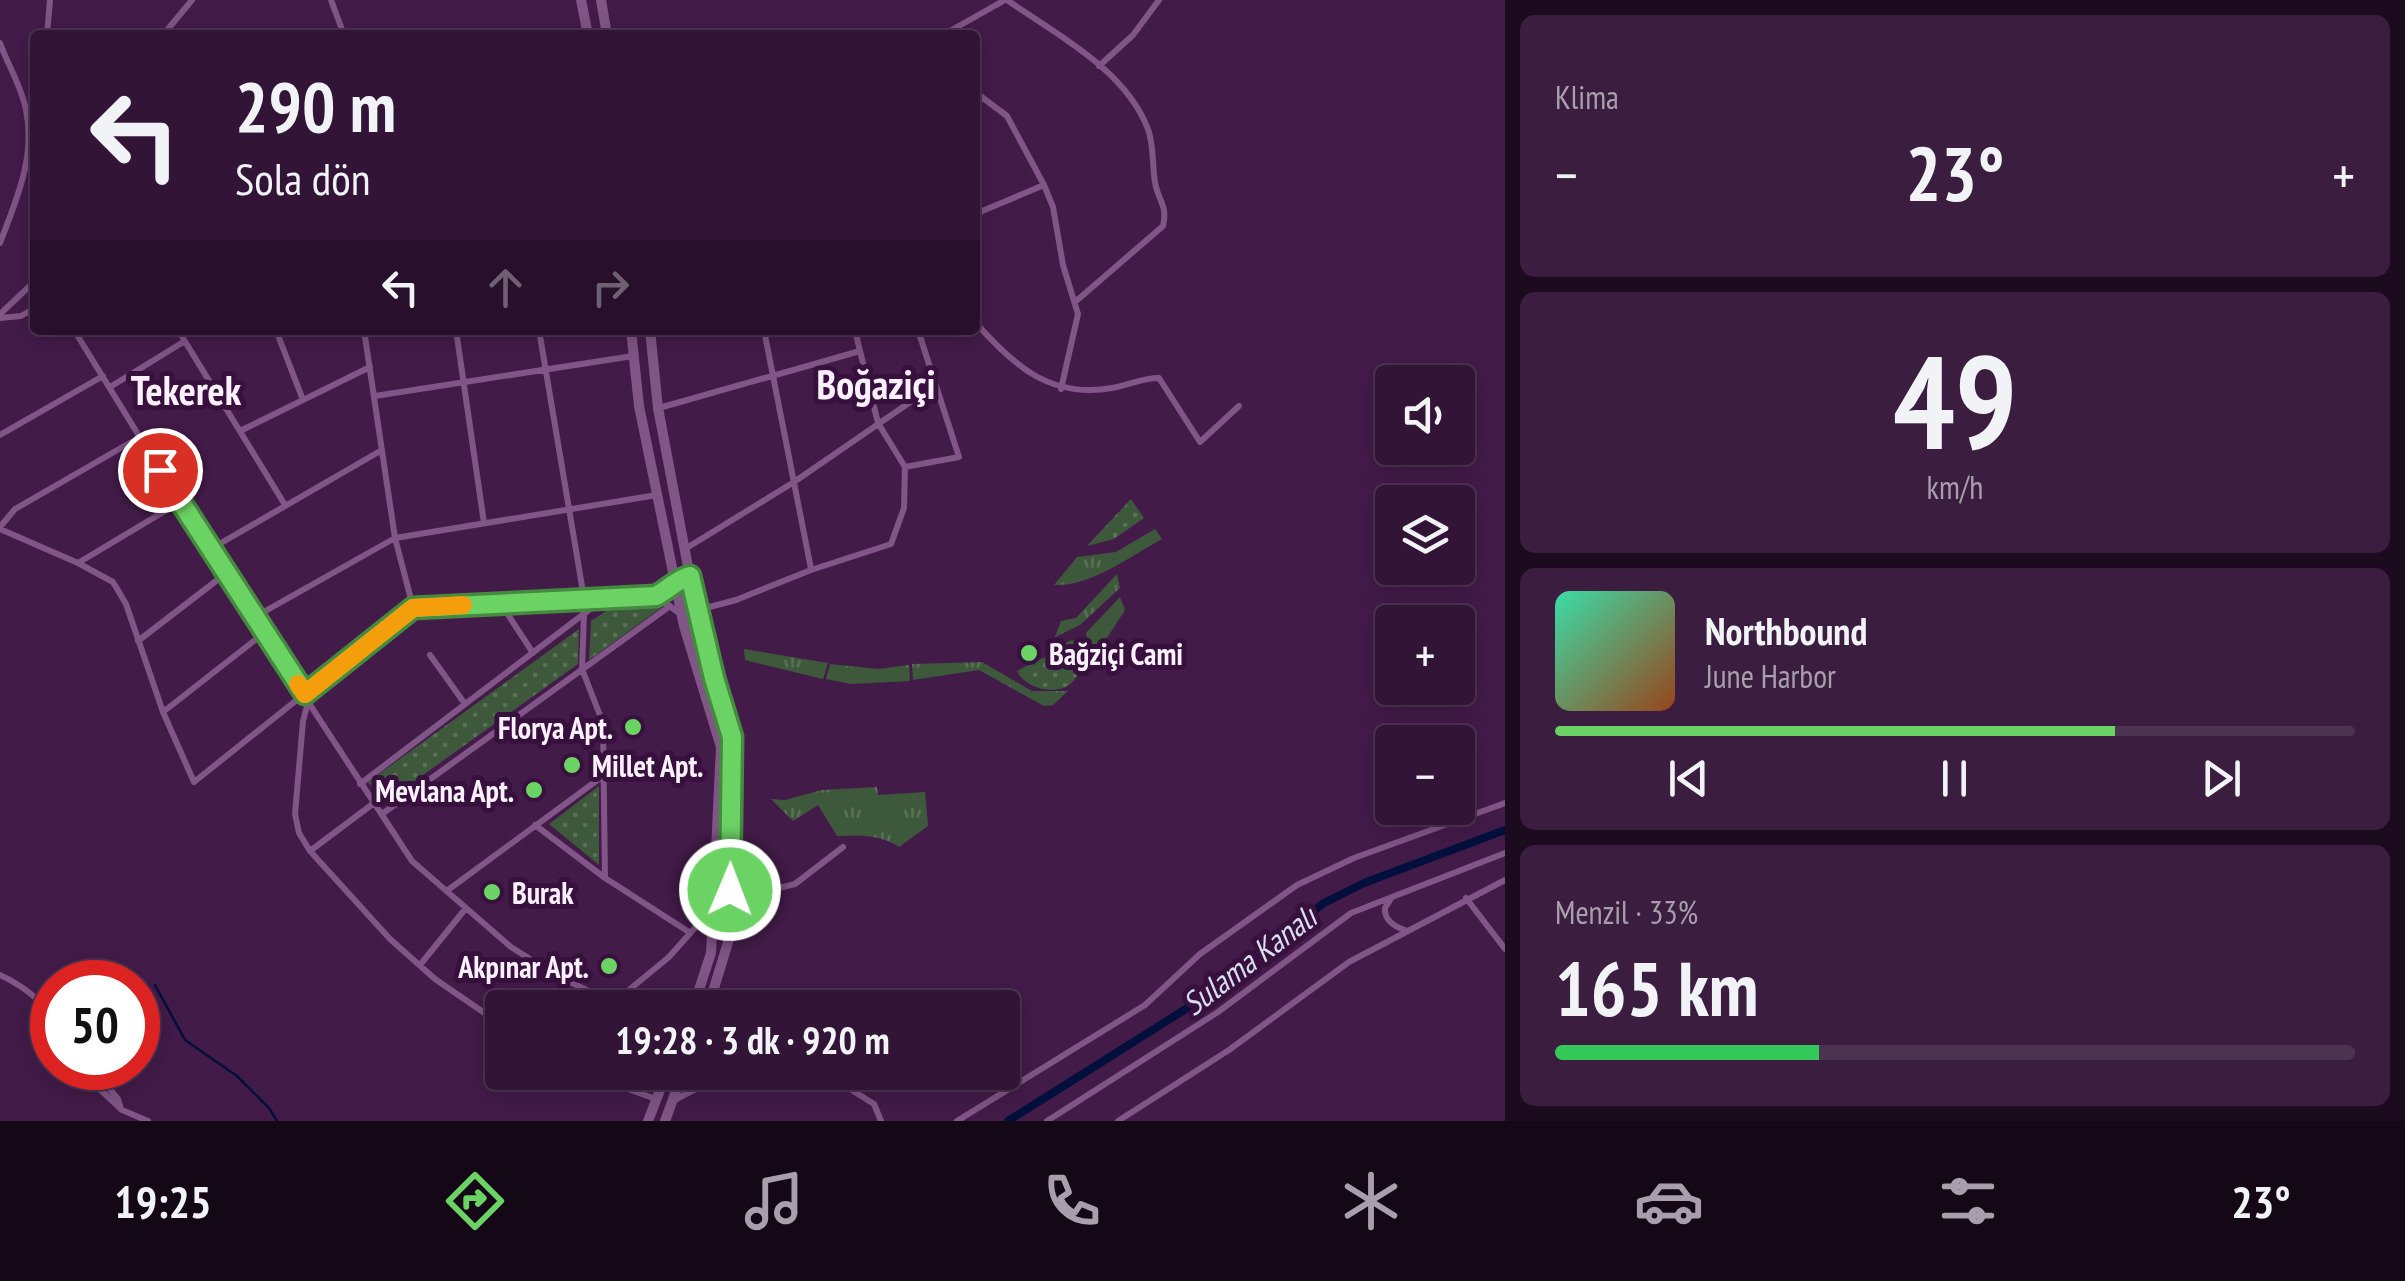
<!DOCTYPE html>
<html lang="tr">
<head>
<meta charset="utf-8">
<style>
	:root { --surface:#321437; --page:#3a1d3f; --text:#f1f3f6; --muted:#a89ead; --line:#4d3352; --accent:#6bd363 }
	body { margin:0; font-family:"PT Sans Narrow",sans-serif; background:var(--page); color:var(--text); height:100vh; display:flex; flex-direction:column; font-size:38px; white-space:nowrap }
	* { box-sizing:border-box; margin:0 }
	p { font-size:32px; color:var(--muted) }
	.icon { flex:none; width:55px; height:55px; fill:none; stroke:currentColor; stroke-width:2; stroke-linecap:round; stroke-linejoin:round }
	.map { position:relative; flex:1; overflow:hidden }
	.panel { display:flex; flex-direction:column; gap:15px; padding:15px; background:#1c0b1e; width:900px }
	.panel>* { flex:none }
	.top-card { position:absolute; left:30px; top:30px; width:950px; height:305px; border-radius:10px; box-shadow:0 5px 25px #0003,0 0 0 2px var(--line); background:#321437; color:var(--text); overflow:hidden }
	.buttons { position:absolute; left:1375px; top:365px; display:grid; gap:20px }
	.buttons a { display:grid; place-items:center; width:100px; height:100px; border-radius:10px; background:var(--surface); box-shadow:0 5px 25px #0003,0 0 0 2px var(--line); font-size:50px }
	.speed { position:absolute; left:30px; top:960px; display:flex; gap:20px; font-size:50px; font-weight:700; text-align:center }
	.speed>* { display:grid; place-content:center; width:130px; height:130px; border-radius:50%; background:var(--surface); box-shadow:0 5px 25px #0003,0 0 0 2px var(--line); line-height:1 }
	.speed .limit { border:15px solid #d22; background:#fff; color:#111 }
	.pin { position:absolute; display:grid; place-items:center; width:85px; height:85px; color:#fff; margin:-42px; border:5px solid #fff; border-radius:50%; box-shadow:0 2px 10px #0007 }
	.me { position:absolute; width:110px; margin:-55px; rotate:1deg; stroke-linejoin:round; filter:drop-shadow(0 0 8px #0008) }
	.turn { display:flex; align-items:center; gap:35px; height:210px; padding:0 40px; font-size:45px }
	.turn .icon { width:130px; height:130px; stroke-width:2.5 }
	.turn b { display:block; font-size:70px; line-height:85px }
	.lanes { display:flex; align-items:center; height:95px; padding:0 40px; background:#0003; justify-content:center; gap:50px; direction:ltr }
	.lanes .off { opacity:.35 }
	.big { font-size:75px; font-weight:600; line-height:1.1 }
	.panel .tile { flex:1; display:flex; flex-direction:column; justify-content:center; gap:15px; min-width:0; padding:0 35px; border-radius:15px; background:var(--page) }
	.panel .dial { align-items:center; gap:0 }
	.dial b { font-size:130px; line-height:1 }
	.song { display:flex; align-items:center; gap:30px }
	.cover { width:120px; height:120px; border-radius:15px; background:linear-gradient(135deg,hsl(160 70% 55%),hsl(20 70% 35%)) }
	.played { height:10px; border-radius:5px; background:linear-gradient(90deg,var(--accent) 70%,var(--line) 70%) }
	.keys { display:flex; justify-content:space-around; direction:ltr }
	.heat { display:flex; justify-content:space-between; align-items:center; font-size:55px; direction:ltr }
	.charge { height:15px; border-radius:8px; background:linear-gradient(90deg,#34c759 33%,var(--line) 0) }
	.trip { position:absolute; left:485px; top:990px; width:535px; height:100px; border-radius:10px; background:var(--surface); box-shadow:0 5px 25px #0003,0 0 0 2px var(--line); font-weight:600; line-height:100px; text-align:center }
	.menu { display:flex; height:160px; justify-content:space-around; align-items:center; background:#140816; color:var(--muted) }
	.menu .icon { width:70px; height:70px }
	.menu .selected { color:var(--accent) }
	.menu b { font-size:45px; color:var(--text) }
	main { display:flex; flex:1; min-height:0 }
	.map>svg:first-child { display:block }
	.grass { fill:url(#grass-tufts) }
	.park { fill:url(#park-dots) }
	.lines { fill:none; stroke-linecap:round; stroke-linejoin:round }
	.stream { stroke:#000f3c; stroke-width:2.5 }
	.canal { stroke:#000f3c; stroke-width:8 }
	.minor { stroke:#815587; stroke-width:6 }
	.secondary { stroke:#815587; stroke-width:10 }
	.route-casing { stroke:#468940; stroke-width:25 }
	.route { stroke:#6bd363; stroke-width:18 }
	.slow { stroke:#f59e0b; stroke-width:18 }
	.poi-dot { fill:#6bd363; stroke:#38103e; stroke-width:4 }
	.labels { text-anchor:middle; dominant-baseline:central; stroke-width:10; stroke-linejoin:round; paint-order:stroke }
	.poi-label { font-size:30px; font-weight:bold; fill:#fbf1fc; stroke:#38103e; text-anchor:start }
	.water-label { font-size:32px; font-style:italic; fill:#d7e0f0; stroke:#38103e }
	.district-label { font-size:40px; font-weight:bold; fill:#fbf1fc; stroke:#38103e }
</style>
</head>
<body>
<main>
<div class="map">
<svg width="1505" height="1121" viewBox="0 0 1505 1121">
	<defs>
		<pattern id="grass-tufts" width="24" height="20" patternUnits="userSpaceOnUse" patternTransform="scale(2.5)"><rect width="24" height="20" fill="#3d583b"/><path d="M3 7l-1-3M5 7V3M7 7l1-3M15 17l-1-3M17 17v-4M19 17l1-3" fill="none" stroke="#5a7058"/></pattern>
		<pattern id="park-dots" width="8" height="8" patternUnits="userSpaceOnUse" patternTransform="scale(2.5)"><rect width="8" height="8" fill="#3d583b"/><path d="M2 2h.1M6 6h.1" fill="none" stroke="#5a7058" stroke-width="1.8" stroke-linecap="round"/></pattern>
	</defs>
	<rect width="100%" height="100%" fill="#431b49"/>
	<path class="grass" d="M1155 529 1162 539C1131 556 1090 587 1054 585L1077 557 1116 552Z
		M1117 574 1120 588 1080 625 1055 637 1061 621 1076 618Z
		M1120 597 1125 610 1092 661 1086 633Z
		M744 649 828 663 823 679 745 660Z
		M982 662 1032 691H1068L1053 705 1044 706 979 670 913 680 912 664Z
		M830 664 878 669 909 665 910 681 851 684 826 679Z
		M877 787 878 795 925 792 928 826 899 847C880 834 859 835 837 836L818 805 793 821 771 799 785 800 822 790Z"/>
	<path class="park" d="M1131 499 1144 518 1114 539 1087 546Z
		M657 604 661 608 589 660 591 621 609 609Z
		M579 629 578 664 384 803 368 782Z
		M1075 640 1085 664C1080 670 1075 681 1069 685 1053 696 1024 687 1017 671L1047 656 1069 641Z
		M599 786V865L549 824Z"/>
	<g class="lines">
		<path class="stream" d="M155 985 185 1040 237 1076 269 1108 277 1121"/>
		<path class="canal" d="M1008 1121 1189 1007 1324 903 1364 883 1505 830"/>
		<path class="minor" d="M331 0 344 35
			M1007 0C1057 35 1125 69 1148 129 1154 145 1152 165 1155 182 1158 201 1168 205 1163 226L1075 302
			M47 35 50 0
			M163 35 192 0
			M943 35 1005 0
			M0 43C8 65 22 88 26 110 36 156 16 201 0 243
			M1099 66 1133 35 1159 0
			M975 92 1007 116 1044 185 975 214
			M1044 185 1053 207 1063 265 1078 314 1061 389
			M0 314 35 281
			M0 318 21 316 35 308
			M975 322C1013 365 1050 399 1112 388 1128 385 1143 378 1159 378L1200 442 1239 406
			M74 330 209 550 412 861 511 947 557 976 612 1002
			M178 330 285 505
			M276 330 303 400
			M364 330 395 538 413 607
			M456 330 484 523
			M539 330 584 598
			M764 330 811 569
			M860 351 878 423 905 467 959 457 918 330
			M110 387 185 341
			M375 396 633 356
			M659 408 860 351 855 330
			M240 431 370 367
			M0 435 103 376
			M0 527 15 509 140 437
			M0 529 78 563 113 582 126 604 163 712 194 782 413 607 656 596 683 616 698 613
			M685 549 794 482 935 385
			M209 550 382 450
			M78 563 180 502
			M656 596C669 589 676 580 690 577
			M501 604 533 653
			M698 610 736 600 811 570 891 544 904 508 905 467
			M584 614 582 669 603 723 605 878
			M253 618 395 538 657 495
			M138 641 225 574
			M430 655 465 704
			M308 702 303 721 295 814 299 833 310 851 390 939 435 979 502 1025
			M163 712 264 633
			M360 784 606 597
			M382 814 670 606
			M535 825 605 878 689 932
			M310 851 374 803
			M448 890 603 776
			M1392 897 1385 908C1384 921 1395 927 1407 931
			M1466 898 1505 949
			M420 965 466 908
			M0 975C21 985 41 998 52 1019
			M607 1008 669 957 716 904 795 884 843 847
			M77 1068 122 1110 148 1121
			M92 1068 118 1099 121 1109
			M580 1072 656 1099
			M823 1072 874 1104 881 1121
			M672 1102C702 1083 729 1077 765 1075 782 1073 786 1079 804 1072
			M957 1121 1145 1005 1200 954 1297 885 1354 858 1505 803
			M1047 1121 1218 1012 1351 913 1505 853
			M1118 1121 1229 1050 1349 962 1505 880"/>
		<path class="secondary" d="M581 0 588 35
			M601 0 607 35
			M631 330 639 406 684 626 721 747 711 953 693 1008
			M650 330 658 408 692 588 732 737 729 939 708 1008
			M648 1121 667 1072
			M665 1121 683 1072"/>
	</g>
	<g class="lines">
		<defs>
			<path id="route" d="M160 470 305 694 413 608 656 596C669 589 676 580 690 576L714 678 732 737 730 890"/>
		</defs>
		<use href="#route" class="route-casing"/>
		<use href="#route" class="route"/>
		<path class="slow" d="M298 684 305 694 413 608 463 605"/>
	</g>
	<g class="poi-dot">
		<circle cx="1029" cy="653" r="10"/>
		<circle cx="633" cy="727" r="10"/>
		<circle cx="572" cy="765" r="10"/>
		<circle cx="534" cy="790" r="10"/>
		<circle cx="492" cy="892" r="10"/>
		<circle cx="609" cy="966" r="10"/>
	</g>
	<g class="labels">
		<g class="poi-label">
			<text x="1049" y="653">Bağziçi Cami</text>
			<text x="613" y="727" text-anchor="end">Florya Apt.</text>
			<text x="592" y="765">Millet Apt.</text>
			<text x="514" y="790" text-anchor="end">Mevlana Apt.</text>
			<text x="512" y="892">Burak</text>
			<text x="589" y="966" text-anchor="end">Akpınar Apt.</text>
		</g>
		<g class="water-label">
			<text transform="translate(1249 960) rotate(-37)">Sulama Kanalı</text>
		</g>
		<g class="district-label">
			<text x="876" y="384">Boğaziçi</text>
			<text x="186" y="390">Tekerek</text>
		</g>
	</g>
</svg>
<div class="buttons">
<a><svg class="icon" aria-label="sound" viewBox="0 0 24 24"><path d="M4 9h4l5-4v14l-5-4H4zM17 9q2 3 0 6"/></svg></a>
<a><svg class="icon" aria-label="layers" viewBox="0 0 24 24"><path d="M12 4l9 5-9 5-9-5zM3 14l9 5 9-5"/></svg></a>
<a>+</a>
<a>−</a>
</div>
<div class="speed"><div class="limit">50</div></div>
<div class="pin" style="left:160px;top:470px;background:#d93025"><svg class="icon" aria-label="arrive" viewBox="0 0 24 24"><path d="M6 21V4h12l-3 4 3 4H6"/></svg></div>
<svg class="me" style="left:730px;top:890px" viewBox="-20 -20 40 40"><circle r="17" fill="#6bd363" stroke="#fff" stroke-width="3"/><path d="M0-11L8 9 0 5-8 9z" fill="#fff"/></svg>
<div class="trip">19:28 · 3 dk · 920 m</div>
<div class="top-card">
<div class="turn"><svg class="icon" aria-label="left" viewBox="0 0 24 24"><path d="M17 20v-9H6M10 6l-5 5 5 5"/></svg><div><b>290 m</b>Sola dön</div></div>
<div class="lanes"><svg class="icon" aria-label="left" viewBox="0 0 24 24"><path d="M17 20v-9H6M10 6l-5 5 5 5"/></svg><svg class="icon off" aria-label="ahead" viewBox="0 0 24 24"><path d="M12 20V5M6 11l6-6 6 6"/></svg><svg class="icon off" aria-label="right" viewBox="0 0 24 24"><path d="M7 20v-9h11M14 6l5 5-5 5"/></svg></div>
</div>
</div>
<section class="panel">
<div class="tile"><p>Klima</p>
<div class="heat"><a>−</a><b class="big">23°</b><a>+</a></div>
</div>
<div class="tile dial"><b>49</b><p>km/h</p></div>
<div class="tile">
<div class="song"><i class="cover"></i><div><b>Northbound</b><p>June Harbor</p></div></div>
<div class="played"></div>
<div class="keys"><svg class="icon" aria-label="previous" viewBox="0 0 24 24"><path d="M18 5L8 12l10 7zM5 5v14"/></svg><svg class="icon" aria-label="pause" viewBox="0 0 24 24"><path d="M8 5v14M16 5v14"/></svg><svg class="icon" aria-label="next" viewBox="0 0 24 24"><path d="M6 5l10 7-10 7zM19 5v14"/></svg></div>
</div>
<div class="tile"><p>Menzil · 33%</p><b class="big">165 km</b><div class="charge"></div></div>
</section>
</main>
<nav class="menu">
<b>19:25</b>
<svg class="icon selected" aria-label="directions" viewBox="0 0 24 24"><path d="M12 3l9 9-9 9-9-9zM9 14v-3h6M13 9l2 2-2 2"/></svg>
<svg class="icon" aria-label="music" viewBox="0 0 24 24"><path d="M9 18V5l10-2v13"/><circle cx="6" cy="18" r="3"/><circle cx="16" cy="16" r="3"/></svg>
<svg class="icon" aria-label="phone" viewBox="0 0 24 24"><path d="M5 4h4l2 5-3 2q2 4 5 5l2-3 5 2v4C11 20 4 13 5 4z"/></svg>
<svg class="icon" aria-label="climate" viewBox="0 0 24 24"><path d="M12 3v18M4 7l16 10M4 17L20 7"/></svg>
<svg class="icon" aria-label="car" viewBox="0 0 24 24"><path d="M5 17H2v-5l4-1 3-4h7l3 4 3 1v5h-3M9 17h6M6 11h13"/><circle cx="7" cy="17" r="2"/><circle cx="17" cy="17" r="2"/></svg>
<svg class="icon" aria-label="filters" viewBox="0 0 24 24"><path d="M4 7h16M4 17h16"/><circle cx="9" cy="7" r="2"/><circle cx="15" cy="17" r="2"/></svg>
<b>23°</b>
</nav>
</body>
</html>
